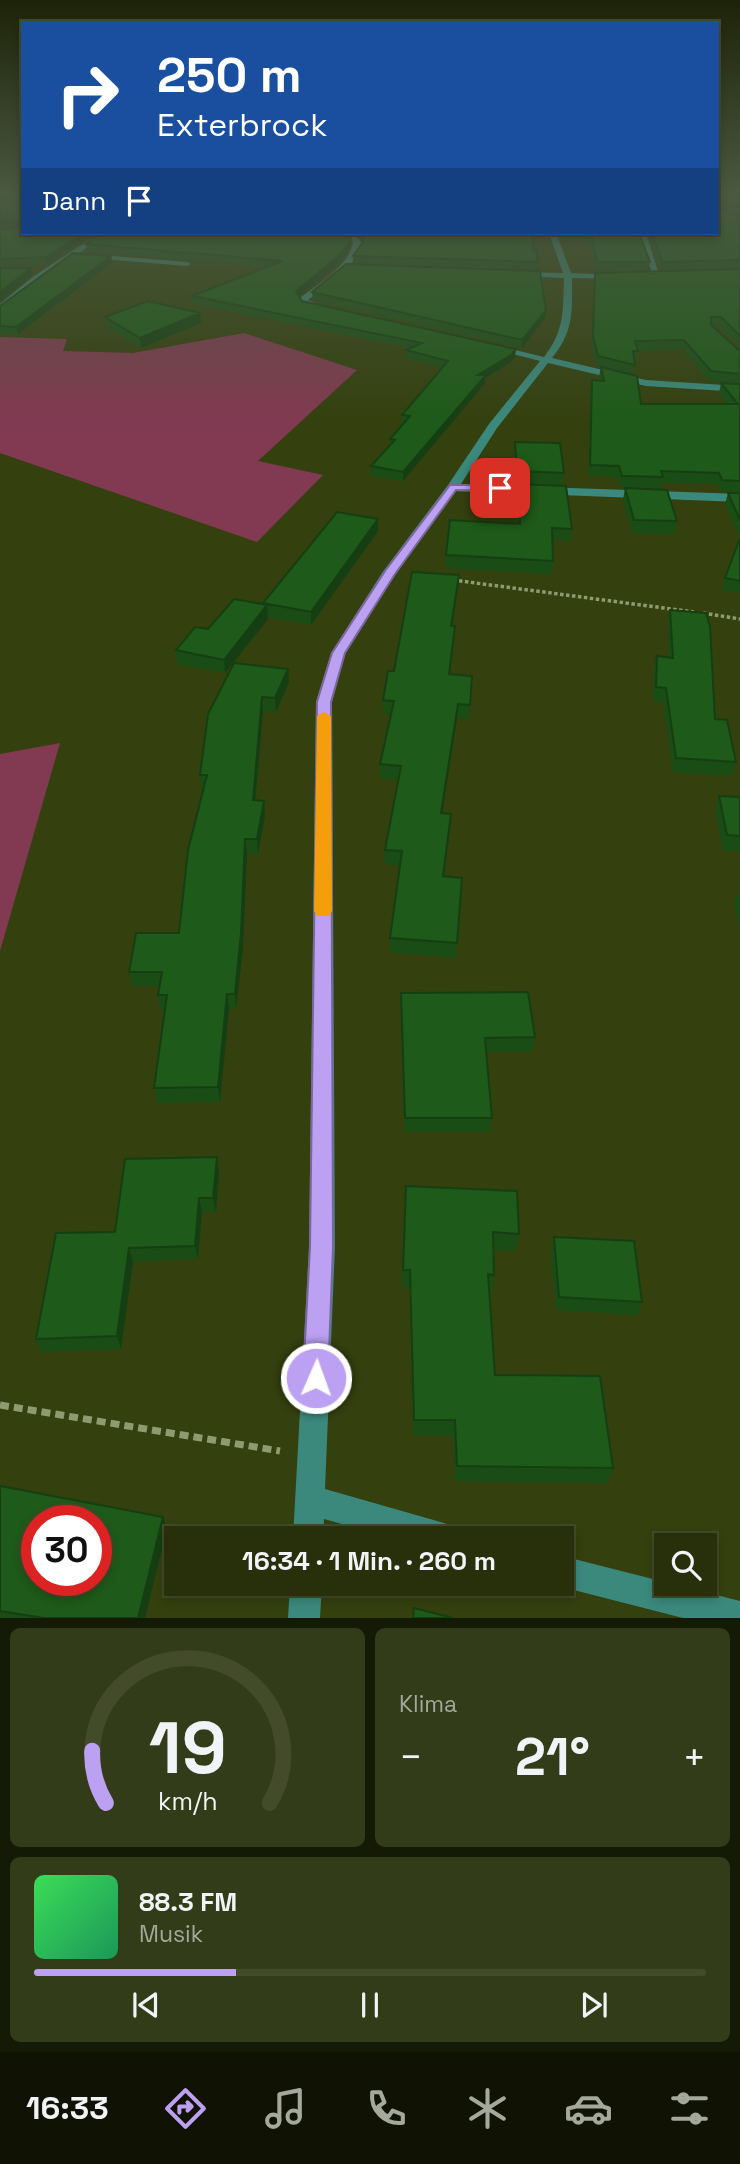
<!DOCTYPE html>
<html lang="de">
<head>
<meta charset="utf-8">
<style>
	:root { --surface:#27300a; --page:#333c18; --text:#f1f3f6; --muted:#a4a99c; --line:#434b2b; --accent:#bca0f2 }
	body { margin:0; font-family:"Space Grotesk",sans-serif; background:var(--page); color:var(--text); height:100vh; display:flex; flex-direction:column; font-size:26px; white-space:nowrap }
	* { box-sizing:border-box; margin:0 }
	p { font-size:23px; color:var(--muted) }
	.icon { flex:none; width:38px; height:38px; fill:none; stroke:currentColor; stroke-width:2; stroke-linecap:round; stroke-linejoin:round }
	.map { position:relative; height:1618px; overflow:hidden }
	.side { display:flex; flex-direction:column; gap:10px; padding:10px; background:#151a06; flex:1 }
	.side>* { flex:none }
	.guide { position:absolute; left:21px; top:21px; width:698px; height:214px; border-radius:0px; box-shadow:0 4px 10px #0003,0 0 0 2px var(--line); background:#1a4fa0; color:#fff; overflow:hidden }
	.tools { position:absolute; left:654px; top:1533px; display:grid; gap:14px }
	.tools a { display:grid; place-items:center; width:63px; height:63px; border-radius:0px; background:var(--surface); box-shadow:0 4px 10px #0003,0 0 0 2px var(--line); font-size:35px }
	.speed { position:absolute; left:21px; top:1505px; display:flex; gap:14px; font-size:35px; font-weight:700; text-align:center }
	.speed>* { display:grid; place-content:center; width:91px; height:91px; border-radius:50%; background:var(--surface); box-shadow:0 4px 10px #0003,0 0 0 2px var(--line); line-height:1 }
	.speed .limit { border:10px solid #d22; background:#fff; color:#111 }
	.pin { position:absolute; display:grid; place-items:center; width:60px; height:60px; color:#fff; margin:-30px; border-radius:14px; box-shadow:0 4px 10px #0006 }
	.me { position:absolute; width:77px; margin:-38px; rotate:2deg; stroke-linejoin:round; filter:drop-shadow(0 0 5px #0008) }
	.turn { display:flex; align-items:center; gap:24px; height:147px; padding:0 21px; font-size:32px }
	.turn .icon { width:91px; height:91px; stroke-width:2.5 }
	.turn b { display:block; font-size:49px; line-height:60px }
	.then { display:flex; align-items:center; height:66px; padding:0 21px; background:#0003; gap:14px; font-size:26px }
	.big { font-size:52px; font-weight:800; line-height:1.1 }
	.side .widget { flex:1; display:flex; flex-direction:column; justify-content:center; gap:10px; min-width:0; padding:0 24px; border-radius:10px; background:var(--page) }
	.side .dial { align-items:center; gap:0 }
	.dial svg { height:182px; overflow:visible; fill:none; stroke:var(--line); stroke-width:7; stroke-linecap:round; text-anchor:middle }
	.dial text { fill:var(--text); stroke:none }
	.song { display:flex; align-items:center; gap:21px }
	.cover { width:84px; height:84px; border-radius:10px; background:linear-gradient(135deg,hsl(130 70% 55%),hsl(150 70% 35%)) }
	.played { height:7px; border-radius:4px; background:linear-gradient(90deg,var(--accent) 30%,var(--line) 30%) }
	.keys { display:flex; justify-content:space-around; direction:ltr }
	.heat { display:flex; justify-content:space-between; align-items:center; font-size:38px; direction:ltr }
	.side .tiles { flex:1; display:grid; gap:10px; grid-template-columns:1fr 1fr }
	.widget:last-child { grid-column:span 2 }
	.trip { position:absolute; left:164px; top:1526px; width:410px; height:70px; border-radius:0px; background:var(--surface); box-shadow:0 4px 10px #0003,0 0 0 2px var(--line); font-weight:800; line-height:70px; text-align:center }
	.tabs { display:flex; height:112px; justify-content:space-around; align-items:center; background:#101304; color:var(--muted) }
	.tabs .icon { width:49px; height:49px }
	.tabs .current { color:var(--accent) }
	.tabs b { font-size:32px; color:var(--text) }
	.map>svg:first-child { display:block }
	.green { fill:#813a51 }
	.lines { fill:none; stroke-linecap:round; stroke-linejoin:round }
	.path-far1 { stroke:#8e9a70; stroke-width:3.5; stroke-dasharray:3.5 2.5; stroke-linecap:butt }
	.path { stroke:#8e9a70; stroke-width:7; stroke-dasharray:9 5; stroke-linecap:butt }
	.minor { fill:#3b897d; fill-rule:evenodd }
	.wall { fill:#1a4d16 }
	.shaded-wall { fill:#153f12 }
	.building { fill:#1e5a19; stroke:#153f12; stroke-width:2; fill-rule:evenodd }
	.route { fill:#bca0f2; stroke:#7a689d; stroke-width:2 }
	.slow { fill:#f59e0b }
</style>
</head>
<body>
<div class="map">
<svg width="740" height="1618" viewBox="0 0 740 1618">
	<rect width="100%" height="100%" fill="#34400e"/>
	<path class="green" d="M244 333 357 370 258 461 323 475 257 542 0 453V337L67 339 63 351 133 353Z
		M60 743 0 951V754Z"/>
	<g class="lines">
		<path class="path-far1" d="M453 580 694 612
			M703 613 740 619"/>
		<path class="path" d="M0 1405 280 1451"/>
		<path class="minor" d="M100 233H109L40 279 0 312V304L34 276Z
			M345 233H353L361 242C359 266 325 286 308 300L328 308 324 311 299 303V299C316 285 350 266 353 242Z
			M549 233H556L571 273 618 275 622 277 618 279 572 278C572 312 574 331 552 358L646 380 740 386V392L646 386 548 363 497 428 461 484 740 494V502L456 491 395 574 345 653 332 702 335 1247 325 1489 444 1523 455 1527 459 1538H392L324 1519 323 1538H293L309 1247 316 702 331 653 382 573 448 485 489 424 540 361 489 348 494 345 544 357C565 330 563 310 564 278L516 276 512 274 516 272 563 273Z
			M639 233H646L660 278 653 276Z
			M86 254 187 262 191 264 187 266 89 258Z
			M562 1556 740 1601V1618H683L562 1587 555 1584H562Z
			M290 1584H322L320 1618H288Z"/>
	</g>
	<path class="wall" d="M718 194H740V215L719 208H718L740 217V268L662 270 646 233H718Z
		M0 230 23 233H96L47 264 0 266Z
		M356 233H532L533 250 538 262V269L353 263V256L363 241Z
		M588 233H639L650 262 648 270H596Z
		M86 244 351 245 348 253 336 266 299 296 302 301 515 357 510 363 485 378V383L403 481 371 476V466L390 446V439L404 424 402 423V415L443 368 406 358V350L410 348 193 304 192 296 268 267 87 251Z
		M111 256 112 263 18 334H0V306Z
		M740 269V347L719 326H713L740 351V492L720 491 717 484 662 483 661 489 620 487 617 477 588 476 591 390 592 380 600 381 599 377 601 367 641 404H727L719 393 721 383 735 384 709 381 683 349 638 351 636 360H634L633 374 597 366 592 345 595 273Z
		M312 292 546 310 545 318 522 348 313 300Z
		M200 313 201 323 141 348 107 327 105 317Z
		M515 442 564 473 562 485 516 483 514 454Z
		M517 484 572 529 570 541 552 540 553 561 551 574 445 568 446 555 518 524 516 496Z
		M625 488 677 521 675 534 632 533 623 500Z
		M728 493H740V536H739L725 504Z
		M378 531 311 625 268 617V619L225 673 177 664 176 650 208 629 264 605 263 603Z
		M740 538V593L722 590 725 578Z
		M459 575 458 588 452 626 454 640 450 674 470 705 469 719 457 718 442 813 451 814 444 876 462 878 456 958 390 952V938L400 866 385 864V850L398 780 380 778V764L391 714H383V700L394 671Z
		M670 610 715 719 736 762 732 776 673 772 663 702 653 701 654 670 657 656 669 658 668 623Z
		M289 682 276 712 263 711 256 800 265 815 258 854 247 853 243 948 236 1009H229L220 1102 157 1103 154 1088 165 1010H161L158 995 160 986H132L129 972 179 933 204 789H201L200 775 208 714Z
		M719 796 740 797V851L723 850 715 810Z
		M739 891H740V927L734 905Z
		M401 993 535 1037 532 1052H486L492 1118 490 1132H404Z
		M219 1171 216 1212H202L198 1259 133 1262 121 1349 41 1352 36 1339 115 1232Z
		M406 1186 519 1234 516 1251 494 1250V1275L492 1292H490L495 1375 613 1468 607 1483 455 1481 453 1436 413 1435 410 1287H402Z
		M554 1237 642 1302 638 1315 556 1310 551 1251Z
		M0 1486 167 1528 145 1618H0Z"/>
	<path class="shaded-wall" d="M22 219 23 225 0 228V221Z
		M85 233H96L47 264 46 257Z
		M351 238V245L348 253 336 266 296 299V291Z
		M111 256 112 263 18 334 16 327Z
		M31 268 33 275 0 301V292Z
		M546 310 545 318 522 348V340Z
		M200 313 201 323 141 348 140 338Z
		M516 349 515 357 510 363 485 378V383L403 481V472L478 375Z
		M378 519V531L311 625V612Z
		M459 575 458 588 450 639 451 626Z
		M267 605 268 619 225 673 224 660Z
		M288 669 289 682 276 712 275 698Z
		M262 697 263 711 254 815 253 800Z
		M458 704 457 718 440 827 441 813Z
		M264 801 265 815 258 854 257 839Z
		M451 814 450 828 442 891 443 876Z
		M245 839 247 853 243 948 236 1009 235 994Z
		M227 994 229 1009 220 1102 218 1087Z
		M217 1157 219 1171 216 1212 213 1198Z
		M199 1198 202 1212 198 1259 195 1246Z
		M129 1248 133 1262 121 1349 117 1336Z
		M163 1517 167 1528 145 1618H138Z"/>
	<path class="building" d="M718 194H740V207L720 200 718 202Z
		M22 195H23V222L22 219 0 221V196Z
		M718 208 740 217V260L663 262 651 233H718Z
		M23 227V233H85L46 257 0 259V230Z
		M102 233H347L351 238 347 246 335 259 296 291 302 301 516 349 511 355 478 375H486L403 472 371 466 395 440 390 439 410 416 402 415 448 361 406 350 422 343 192 296 282 261 86 244Z
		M362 233H532L533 250H536L538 262 353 256 363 242 364 235Z
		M591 233H639L650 262H597Z
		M73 253 111 256 16 327 0 326V306Z
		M346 264 540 271 546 310 522 340 312 292Z
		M0 268H31L0 292Z
		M740 269V336L721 317H711V325L740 351V374L711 371 684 340 635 341 638 351H633L635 365 598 356 593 336 595 273Z
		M148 301 200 313 140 338 105 317Z
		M601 367 637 376 641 404H738L721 383 740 384V481L722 480 719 473 661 471 663 477 622 476 619 466 590 465 592 380 604 381Z
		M515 442 560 443 564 473 517 471Z
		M517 484 566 486 572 529 552 528 553 561 446 555 450 520 520 524Z
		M625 488 667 490 677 521 634 520Z
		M728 493H740V520Z
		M337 512 378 519 311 612 263 603Z
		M740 538V581L725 578Z
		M412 572 459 575 451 626H455L449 674 472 676 470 705 458 704 441 813 451 814 443 876 462 878 457 943 390 938 402 851 385 850 401 766 380 764 394 701 383 700 388 671H394Z
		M234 599 267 605 224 660 176 650 195 627 208 629Z
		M670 610 706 613 710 626 715 719 727 720 736 762 676 758 666 688 656 687 657 656 673 658Z
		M234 663 288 669 275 698 262 697 253 800 264 801 257 839H245L241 933 235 994H227L218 1087 154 1088 167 995H158L162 972H129L136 933H179L188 850 207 775H200L208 714Z
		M719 796 740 797V836L727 835Z
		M528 992 535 1037 485 1038 492 1118H405L401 993Z
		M217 1157 213 1198H199L195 1246 129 1248 117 1336 36 1339 56 1233 115 1232 125 1159Z
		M406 1186 517 1191 519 1234 493 1232 494 1275 488 1274 495 1375 600 1376 613 1468 457 1466 455 1420H414L410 1270H403Z
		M554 1237 634 1241 642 1302 559 1297Z
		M0 1486 163 1517 138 1618H44L0 1611ZM37 1521H96V1580H37Z
		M414 1608 453 1618H413Z"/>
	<linearGradient id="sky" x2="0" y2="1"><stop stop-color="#1d2308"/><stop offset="0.46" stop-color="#4a5941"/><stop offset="1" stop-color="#4a5941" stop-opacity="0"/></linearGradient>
	<rect width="740" height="421" fill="url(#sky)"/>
	<path class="route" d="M450 485H500L506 488 500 491 456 490 395 574 345 653 331 702 333 1247 328 1378 325 1387 316 1391 307 1387 303 1378 310 1247 317 702 332 653 385 571Z"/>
	<path class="slow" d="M324 712 331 716 332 911 329 916H317L314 911 317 716Z"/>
</svg>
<div class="tools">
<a><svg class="icon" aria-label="search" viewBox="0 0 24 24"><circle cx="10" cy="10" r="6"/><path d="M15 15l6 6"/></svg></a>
</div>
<div class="speed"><div class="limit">30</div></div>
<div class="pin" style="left:500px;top:488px;background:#d93025"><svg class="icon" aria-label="arrive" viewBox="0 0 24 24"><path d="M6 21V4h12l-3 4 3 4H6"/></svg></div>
<svg class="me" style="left:316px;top:1378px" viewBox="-20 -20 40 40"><circle r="17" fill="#bca0f2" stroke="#fff" stroke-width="3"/><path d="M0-11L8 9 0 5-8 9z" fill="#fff"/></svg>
<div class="trip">16:34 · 1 Min. · 260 m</div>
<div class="guide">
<div class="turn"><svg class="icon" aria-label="right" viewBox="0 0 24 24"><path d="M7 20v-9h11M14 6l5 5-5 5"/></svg><div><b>250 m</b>Exterbrock</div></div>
<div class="then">Dann<svg class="icon" aria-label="arrive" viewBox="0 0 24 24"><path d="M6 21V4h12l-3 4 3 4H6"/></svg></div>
</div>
</div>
<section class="side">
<div class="tiles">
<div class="widget dial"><svg viewBox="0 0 100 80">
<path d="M14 69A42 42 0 1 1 86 69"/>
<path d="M14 69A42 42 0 0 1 8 46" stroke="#bca0f2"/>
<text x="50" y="56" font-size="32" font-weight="700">19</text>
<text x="50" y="72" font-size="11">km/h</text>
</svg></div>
<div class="widget"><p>Klima</p>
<div class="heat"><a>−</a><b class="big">21°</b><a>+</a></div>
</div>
<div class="widget">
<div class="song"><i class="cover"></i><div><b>88.3 FM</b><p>Musik</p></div></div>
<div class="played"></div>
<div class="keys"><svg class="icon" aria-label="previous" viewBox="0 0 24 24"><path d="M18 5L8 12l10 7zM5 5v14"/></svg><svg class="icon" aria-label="pause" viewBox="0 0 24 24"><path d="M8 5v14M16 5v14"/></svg><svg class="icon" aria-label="next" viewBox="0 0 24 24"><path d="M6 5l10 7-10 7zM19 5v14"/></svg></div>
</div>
</div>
</section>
<nav class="tabs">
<b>16:33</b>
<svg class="icon current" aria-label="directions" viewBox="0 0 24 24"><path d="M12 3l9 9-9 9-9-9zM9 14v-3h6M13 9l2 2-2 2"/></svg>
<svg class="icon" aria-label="music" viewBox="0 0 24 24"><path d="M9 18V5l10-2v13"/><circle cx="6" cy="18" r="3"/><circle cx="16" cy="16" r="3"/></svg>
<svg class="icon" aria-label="phone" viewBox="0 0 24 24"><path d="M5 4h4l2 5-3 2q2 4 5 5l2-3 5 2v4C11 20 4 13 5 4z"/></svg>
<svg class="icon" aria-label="climate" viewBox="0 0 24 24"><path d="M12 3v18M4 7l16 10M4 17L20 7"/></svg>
<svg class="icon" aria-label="car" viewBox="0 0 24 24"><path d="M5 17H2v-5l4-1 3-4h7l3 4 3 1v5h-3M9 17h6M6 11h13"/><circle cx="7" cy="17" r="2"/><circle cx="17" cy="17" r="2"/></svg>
<svg class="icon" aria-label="filters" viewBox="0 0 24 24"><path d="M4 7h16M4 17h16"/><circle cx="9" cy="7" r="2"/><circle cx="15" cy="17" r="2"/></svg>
</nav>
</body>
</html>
